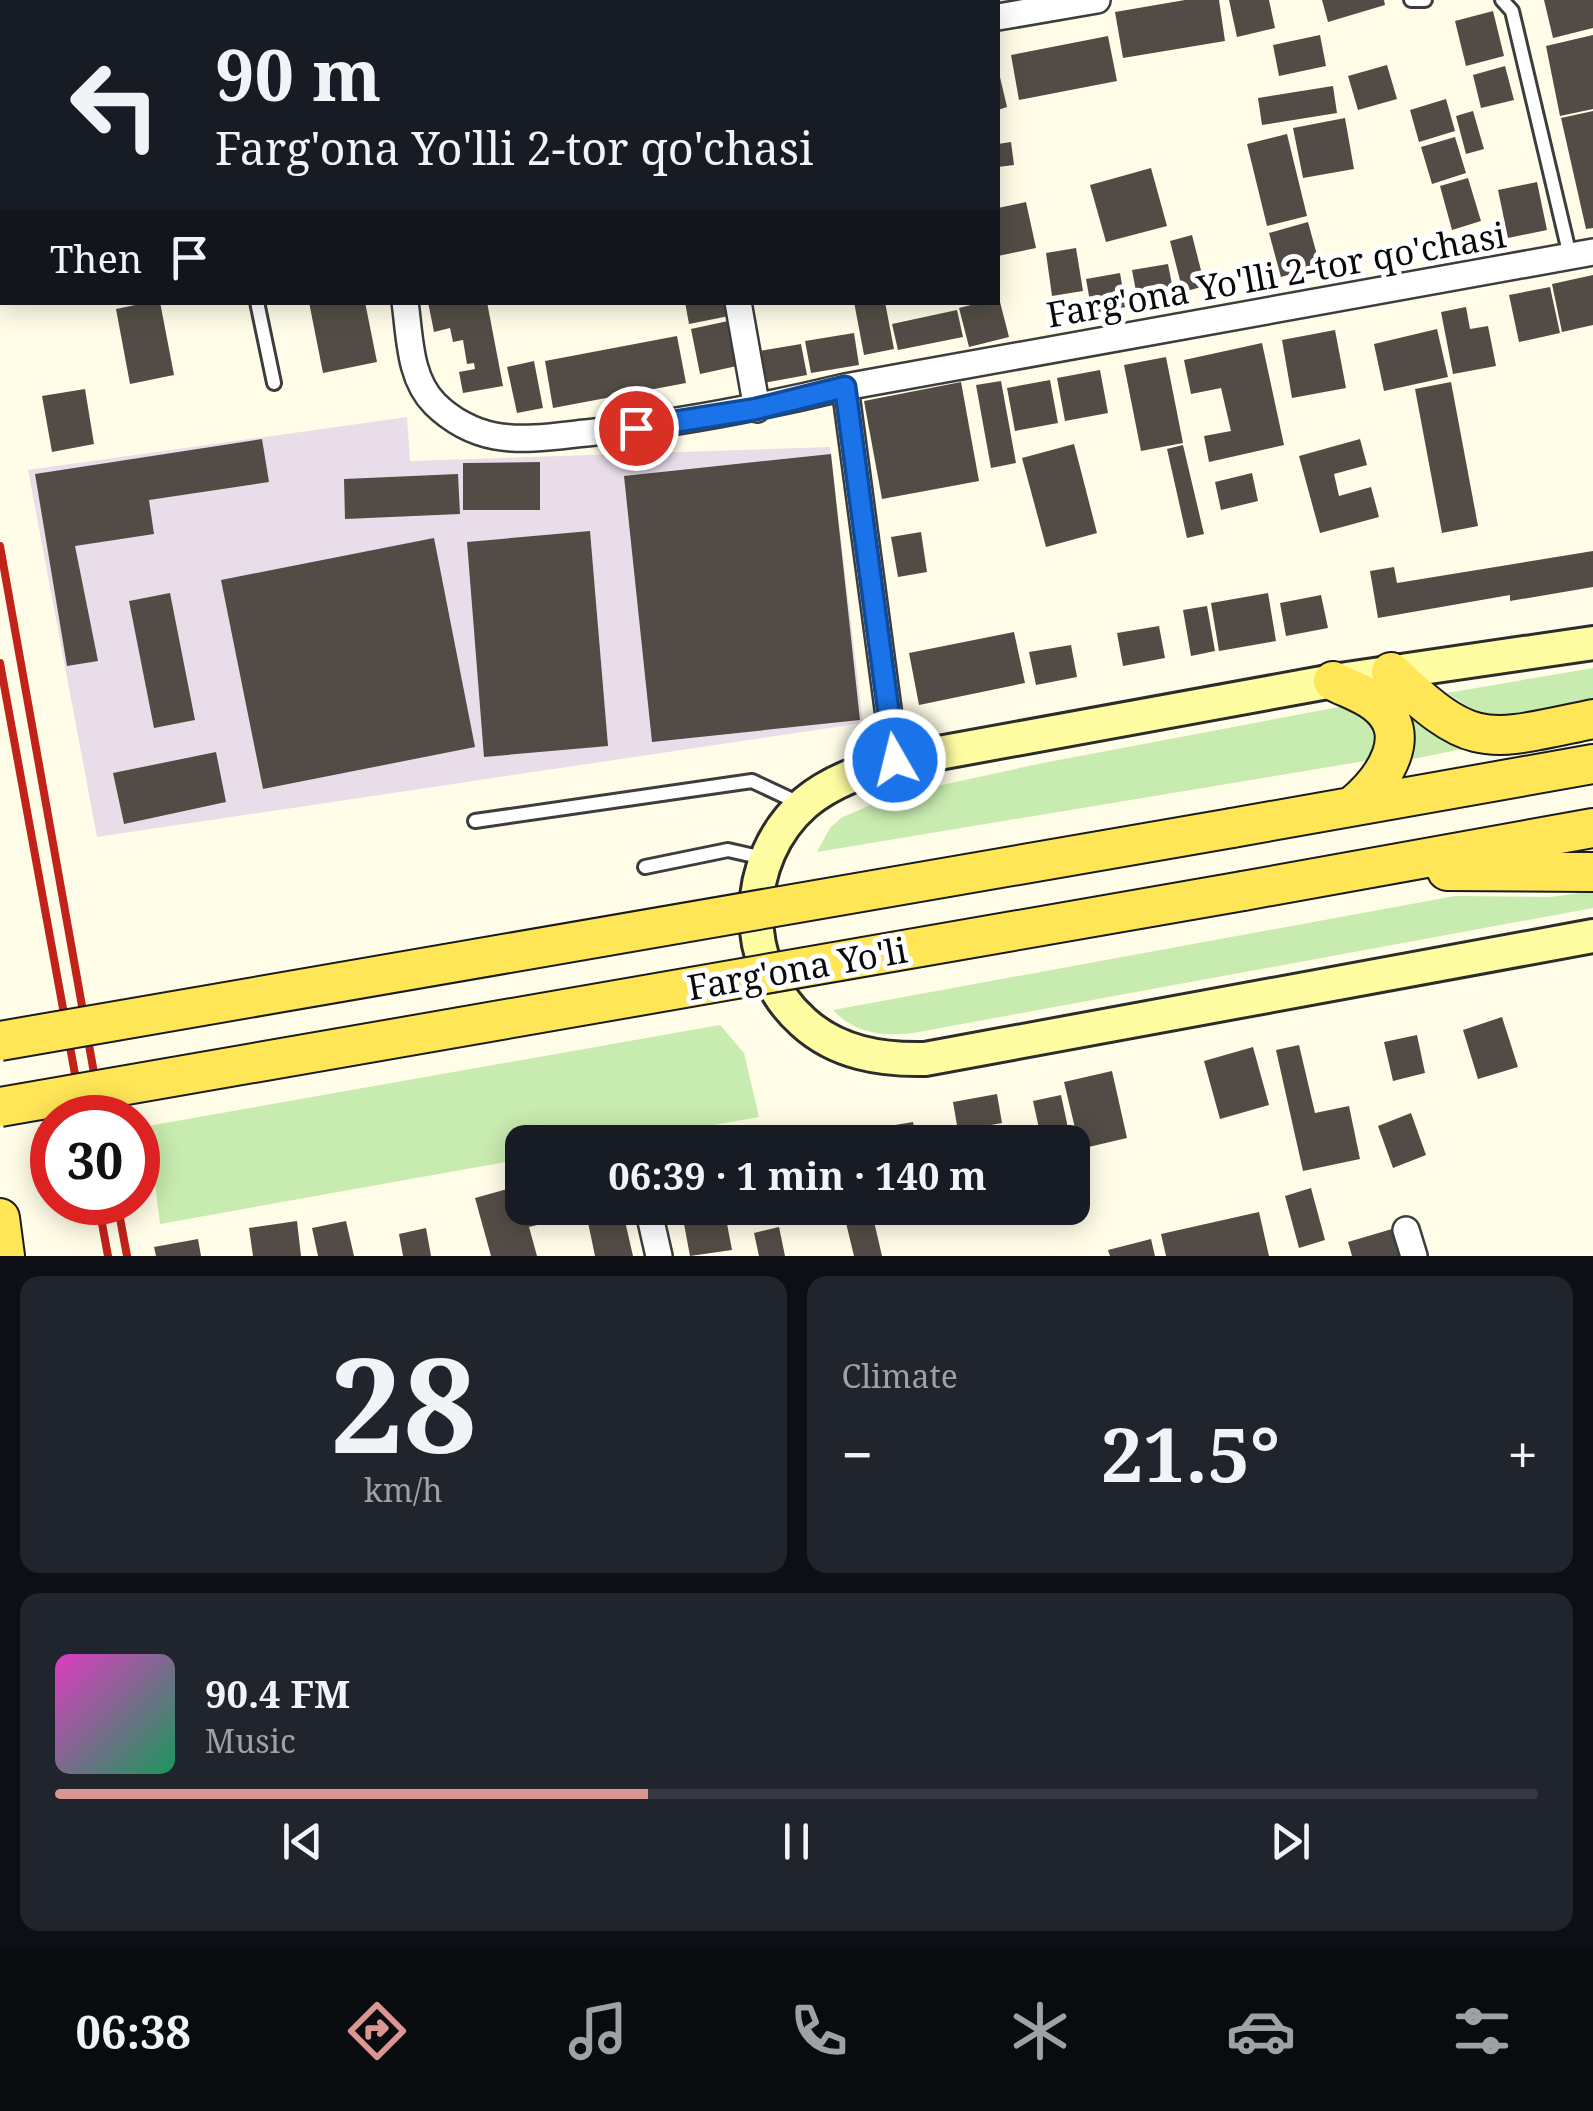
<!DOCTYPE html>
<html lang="en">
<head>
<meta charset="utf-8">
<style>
	:root { --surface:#171b24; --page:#20242c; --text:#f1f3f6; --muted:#9ea1a6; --line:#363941; --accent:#db9593 }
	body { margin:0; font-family:"Noto Serif",serif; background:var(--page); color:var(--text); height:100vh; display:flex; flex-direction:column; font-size:38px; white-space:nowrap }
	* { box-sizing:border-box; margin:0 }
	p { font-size:32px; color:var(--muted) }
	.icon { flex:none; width:55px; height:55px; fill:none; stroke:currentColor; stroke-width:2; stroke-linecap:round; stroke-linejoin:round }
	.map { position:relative; height:1256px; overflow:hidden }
	.side { display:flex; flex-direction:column; gap:20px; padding:20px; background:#0d0f14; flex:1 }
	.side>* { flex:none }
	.hud { position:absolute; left:0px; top:0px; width:1000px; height:305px; box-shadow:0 5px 25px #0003; background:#171b24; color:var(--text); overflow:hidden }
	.speed { position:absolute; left:30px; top:1095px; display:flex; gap:20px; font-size:50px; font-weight:700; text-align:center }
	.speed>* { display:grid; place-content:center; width:130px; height:130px; border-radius:50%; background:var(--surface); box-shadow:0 5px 25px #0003; line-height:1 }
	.speed .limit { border:15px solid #d22; background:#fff; color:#111 }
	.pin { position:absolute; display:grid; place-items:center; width:85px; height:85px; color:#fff; margin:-42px; border:5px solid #fff; border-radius:50%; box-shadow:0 2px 10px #0007 }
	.me { position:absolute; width:110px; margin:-55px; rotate:352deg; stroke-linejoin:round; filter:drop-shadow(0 0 8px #0008) }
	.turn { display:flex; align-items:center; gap:35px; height:210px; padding:0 50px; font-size:45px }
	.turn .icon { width:130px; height:130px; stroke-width:2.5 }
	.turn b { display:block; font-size:70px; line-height:85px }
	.then { display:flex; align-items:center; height:95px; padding:0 50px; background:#0003; gap:20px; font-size:38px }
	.big { font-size:75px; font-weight:700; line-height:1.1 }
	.side .card { flex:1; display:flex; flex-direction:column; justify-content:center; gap:15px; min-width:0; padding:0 35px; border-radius:20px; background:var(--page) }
	.side .dial { align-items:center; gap:0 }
	.dial b { font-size:130px; line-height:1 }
	.song { display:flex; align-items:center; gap:30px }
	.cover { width:120px; height:120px; border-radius:15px; background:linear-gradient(135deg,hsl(310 70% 55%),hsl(150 70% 35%)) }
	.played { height:10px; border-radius:5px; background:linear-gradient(90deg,var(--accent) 40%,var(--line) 40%) }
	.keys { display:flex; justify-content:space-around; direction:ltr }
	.heat { display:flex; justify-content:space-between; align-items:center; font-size:55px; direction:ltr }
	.side .tiles { flex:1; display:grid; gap:20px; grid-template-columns:1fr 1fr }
	.card:last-child { grid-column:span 2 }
	.trip { position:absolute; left:505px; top:1125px; width:585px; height:100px; border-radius:20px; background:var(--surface); box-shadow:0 5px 25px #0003; font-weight:700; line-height:100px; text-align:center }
	.dock { display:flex; height:160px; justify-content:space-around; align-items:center; background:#090b0e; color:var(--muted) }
	.dock .icon { width:70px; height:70px }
	.dock .current { color:var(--accent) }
	.dock b { font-size:45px; color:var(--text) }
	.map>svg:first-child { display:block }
	.industrial { fill:#eaddea }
	.green { fill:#c8ebaf }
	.building { fill:#534c46 }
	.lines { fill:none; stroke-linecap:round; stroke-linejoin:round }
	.lane-casing { stroke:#3d3d3d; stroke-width:18 }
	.street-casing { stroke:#3d3d3d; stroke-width:30 }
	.secondary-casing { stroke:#2c2c2c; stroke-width:38 }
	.primary-casing { stroke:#1b1b1b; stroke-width:42 }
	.lane { stroke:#fff; stroke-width:12 }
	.street { stroke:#fff; stroke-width:25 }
	.secondary { stroke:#fffda2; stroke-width:32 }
	.primary { stroke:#ffe657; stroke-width:38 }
	.rail { stroke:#c1221a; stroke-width:8 }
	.primary-bridge-casing { stroke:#1b1b1b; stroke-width:42; stroke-linecap:butt }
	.primary-bridge { stroke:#ffe657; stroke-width:38 }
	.route-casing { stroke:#114b97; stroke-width:25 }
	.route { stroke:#1a73e8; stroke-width:18 }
	.labels { text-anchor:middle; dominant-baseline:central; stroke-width:10; stroke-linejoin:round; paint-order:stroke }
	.street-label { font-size:35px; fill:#0a0a0a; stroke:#fff }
</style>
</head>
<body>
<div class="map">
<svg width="1593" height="1256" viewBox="0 0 1593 1256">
	<rect width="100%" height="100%" fill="#fffde7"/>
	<path class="industrial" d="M418 0H1033L998 6V2Z
		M407 417 410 461 830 447 863 723 97 837 28 470Z"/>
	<path class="green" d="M1593 668V706L1519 719 1479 714 1447 693Z
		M1399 697 1482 745 1403 761Z
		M1344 706 1378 720 1377 759 817 852 830 828 841 818 891 796 1043 763Z
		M1593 891V908L913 1033C883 1037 854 1033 833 1010L1455 896 1551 897Z
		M720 1025 744 1053 759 1117 616 1142H522V1159L160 1224 148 1126Z"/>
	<path class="building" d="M1185 0H1219L1225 41 1123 58 1115 12Z
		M1229 0H1269L1275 28 1237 37Z
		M1322 0H1384L1385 5 1328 22Z
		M1544 0H1593V28L1553 38Z
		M1493 11 1504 56 1466 66 1455 21Z
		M1320 35 1326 66 1279 76 1273 45Z
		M1593 35V109L1560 116 1546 46Z
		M1108 36 1117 81 1019 100 1011 55Z
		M1387 65 1397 99 1358 110 1348 76Z
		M1505 66 1514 100 1481 108 1473 75Z
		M999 73 1007 107 998 110V74Z
		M1333 86 1337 113 1262 125 1258 98Z
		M1446 99 1455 131 1419 142 1410 110Z
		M1473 111 1484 149 1466 154 1456 116Z
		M1593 111V228L1586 229 1561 118Z
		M1345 118 1354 169 1303 178 1293 128Z
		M1287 134 1307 216 1267 226 1247 144Z
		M1455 137 1466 173 1432 184 1421 147Z
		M1011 142 1014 165 998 167V144Z
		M1151 168 1167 226 1106 242 1090 185Z
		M1468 178 1481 221 1452 230 1440 186Z
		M1537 182 1547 230 1508 238 1498 190Z
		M1026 202 1036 248 998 256V208Z
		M1308 222 1320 266 1281 277 1269 233Z
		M1192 235 1205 286 1183 292 1170 241Z
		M1076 248 1083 291 1052 296 1046 253Z
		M1168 264 1175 300 1139 307 1132 270Z
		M1120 273 1126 307 1092 313 1086 279Z
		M1593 275V325L1562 332 1552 284Z
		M1550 287 1560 333 1519 342 1509 295Z
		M150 302H160L174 375 130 384 116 309Z
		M309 302H365L377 362 323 373Z
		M428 302H487L503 386 463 393 459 372 475 369 474 363 467 364 463 340 453 342 450 328 434 332Z
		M685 302H727L729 316 689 324Z
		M854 302H885L894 349 864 355Z
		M983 302H1000L1009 337 969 347 959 308Z
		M1466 307 1470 329 1488 326 1496 366 1453 374 1441 312Z
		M957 310 963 337 898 350 892 324Z
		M728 321 737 366 700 374 691 329Z
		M1437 329 1448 377 1384 391 1374 344Z
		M1335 330 1346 388 1292 398 1282 340Z
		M854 333 859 365 811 373 805 341Z
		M677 336 686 383 553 408 545 361Z
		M1262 343 1284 445 1209 462 1204 436 1231 431 1221 388 1191 394 1184 360Z
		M801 344 807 375 758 384 753 352Z
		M1166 357 1183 443 1141 451 1124 365Z
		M534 361 543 408 517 413 507 367Z
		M1100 370 1108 413 1065 421 1057 378Z
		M1050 380 1058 423 1015 431 1007 388Z
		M1001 381 1016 463 991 468 976 385Z
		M961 382 979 481 882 499 864 401Z
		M1451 382 1478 526 1442 533 1415 389Z
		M85 389 94 444 52 452 42 396Z
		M262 439 269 482 149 500 154 534 75 546 98 661 67 666 35 474Z
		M1360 439 1367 465 1334 474 1339 496 1371 487 1379 517 1320 533 1299 456Z
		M1074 444 1097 533 1046 547 1022 458Z
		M1183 445 1204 534 1187 538 1167 449Z
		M831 454 860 720 652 742 624 476Z
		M540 462V510H463V463Z
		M1252 473 1258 501 1221 510 1215 482Z
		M458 474 460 514 345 519 344 479Z
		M590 531 608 746 484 757 467 542Z
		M921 532 927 572 898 577 891 537Z
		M434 538 475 747 263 789 221 580Z
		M1593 551V587L1510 601V595L1378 618 1370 571 1394 567 1397 583Z
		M170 593 195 720 154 728 129 601Z
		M1268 593 1276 641 1219 651 1211 603Z
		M1321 595 1328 628 1286 636 1280 603Z
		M1207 606 1215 651 1191 656 1183 610Z
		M1159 626 1165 658 1123 666 1117 633Z
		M1014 632 1025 683 919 705 909 653Z
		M1071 645 1077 677 1036 685 1029 652Z
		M216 752 226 802 124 824 113 773Z
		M1502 1017 1518 1067 1478 1079 1463 1030Z
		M1417 1035 1425 1073 1393 1081 1384 1042Z
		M1299 1045 1315 1113 1349 1106 1360 1159 1303 1171 1276 1050Z
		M1253 1047 1269 1105 1220 1119 1204 1061Z
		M1112 1071 1127 1138 1080 1149 1064 1082Z
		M997 1094 1002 1123 958 1131 953 1102Z
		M1061 1095 1071 1142H1042L1033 1101Z
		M1411 1113 1426 1155 1393 1168 1378 1126Z
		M913 1122 917 1142H861L859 1131Z
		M1072 1154 1087 1212 1059 1219 1057 1208H1072Z
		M522 1185V1208H559L562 1219 529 1227 537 1256H491L475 1198Z
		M1311 1188 1325 1240 1299 1248 1285 1196Z
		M585 1208H622L633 1256H595Z
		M681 1208H724L732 1250 690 1256Z
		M1259 1212 1269 1256H1166L1161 1234Z
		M873 1217 882 1256H854L846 1223Z
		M297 1221 301 1256H253L249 1228Z
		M346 1221 354 1256H318L312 1228Z
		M779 1227 785 1256H759L754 1233Z
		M426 1228 431 1256H403L399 1234Z
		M1392 1229 1400 1256H1352L1348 1242Z
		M198 1239 201 1256H156L154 1247Z
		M1151 1239 1155 1256H1110L1108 1250Z"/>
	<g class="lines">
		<defs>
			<path id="lane" d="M657 0V2
				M1411 0H1425
				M1502 0 1512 11 1570 256
				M257 302 274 383
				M475 821 752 781 801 804
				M645 867 728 850 763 858"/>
			<path id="street" d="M360 0V2
				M998 17 1097 0
				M405 302C410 337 409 378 435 404 451 420 473 432 495 436 527 442 563 435 595 432 680 423 762 407 845 387L1593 252
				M738 302 757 409
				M845 387 895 761
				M648 1208 659 1256
				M1406 1230 1414 1256"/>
			<path id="secondary" d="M1593 643 1333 681 895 761C863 771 831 781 805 803 741 859 739 965 803 1022 837 1053 881 1060 925 1059L1593 936"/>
			<path id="primary" d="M1391 672C1474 752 1486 741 1593 719
				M1333 681C1347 688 1363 693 1376 703 1416 734 1384 779 1355 804
				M1232 828 1593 764
				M1447 871 1593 872
				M1243 891 1593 828
				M0 1218 5 1256"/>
		</defs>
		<use href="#lane" class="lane-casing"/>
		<use href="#street" class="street-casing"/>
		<use href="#secondary" class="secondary-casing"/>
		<use href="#primary" class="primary-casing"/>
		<use href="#lane" class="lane"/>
		<use href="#street" class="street"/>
		<use href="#secondary" class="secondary"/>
		<use href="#primary" class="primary"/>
		<path class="rail" d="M439 0V2
			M0 546 102 1118
			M0 663 83 1118
			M98 1202 108 1256
			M117 1202 127 1256"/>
		<defs>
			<path id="primary-bridge" d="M0 1041 1232 828
				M0 1107 1243 891"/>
		</defs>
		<use href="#primary-bridge" class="primary-bridge-casing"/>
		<use href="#primary-bridge" class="primary-bridge"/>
	</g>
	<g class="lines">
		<defs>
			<path id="route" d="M636 428 756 409 845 387 895 760"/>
		</defs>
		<use href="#route" class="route-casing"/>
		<use href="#route" class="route"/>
	</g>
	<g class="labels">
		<g class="street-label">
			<text transform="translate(1276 274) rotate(-10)">Farg'ona Yo'lli 2-tor qo'chasi</text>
			<text transform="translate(797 968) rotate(-10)">Farg'ona Yo'li</text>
		</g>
	</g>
</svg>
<div class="speed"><div class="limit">30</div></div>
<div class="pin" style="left:636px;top:428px;background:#d93025"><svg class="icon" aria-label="arrive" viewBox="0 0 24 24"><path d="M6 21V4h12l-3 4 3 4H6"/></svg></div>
<svg class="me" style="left:895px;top:760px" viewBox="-20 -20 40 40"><circle r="17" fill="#1a73e8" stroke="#fff" stroke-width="3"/><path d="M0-11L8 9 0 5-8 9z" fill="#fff"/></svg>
<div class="trip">06:39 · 1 min · 140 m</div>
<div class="hud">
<div class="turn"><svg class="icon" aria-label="left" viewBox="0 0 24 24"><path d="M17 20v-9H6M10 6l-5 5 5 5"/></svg><div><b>90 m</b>Farg'ona Yo'lli 2-tor qo'chasi</div></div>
<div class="then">Then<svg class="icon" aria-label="arrive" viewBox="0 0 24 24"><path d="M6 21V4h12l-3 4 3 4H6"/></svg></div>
</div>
</div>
<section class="side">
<div class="tiles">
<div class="card dial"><b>28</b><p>km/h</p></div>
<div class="card"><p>Climate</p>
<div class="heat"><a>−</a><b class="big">21.5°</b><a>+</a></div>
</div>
<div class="card">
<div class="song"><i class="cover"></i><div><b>90.4 FM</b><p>Music</p></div></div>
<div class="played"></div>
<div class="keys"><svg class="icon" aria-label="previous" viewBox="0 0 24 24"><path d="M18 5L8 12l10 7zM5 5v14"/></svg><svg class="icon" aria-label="pause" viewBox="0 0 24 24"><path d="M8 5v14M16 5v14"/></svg><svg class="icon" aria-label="next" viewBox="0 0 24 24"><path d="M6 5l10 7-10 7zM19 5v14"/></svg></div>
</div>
</div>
</section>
<nav class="dock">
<b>06:38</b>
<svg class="icon current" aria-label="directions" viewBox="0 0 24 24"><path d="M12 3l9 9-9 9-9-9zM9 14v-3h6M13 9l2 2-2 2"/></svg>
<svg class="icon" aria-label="music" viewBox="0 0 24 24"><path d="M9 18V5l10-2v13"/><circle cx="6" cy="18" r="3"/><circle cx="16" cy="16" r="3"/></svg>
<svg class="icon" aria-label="phone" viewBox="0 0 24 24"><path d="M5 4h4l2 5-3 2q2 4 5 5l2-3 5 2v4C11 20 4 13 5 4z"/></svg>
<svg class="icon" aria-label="climate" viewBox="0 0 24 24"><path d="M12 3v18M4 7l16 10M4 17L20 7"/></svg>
<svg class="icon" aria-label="car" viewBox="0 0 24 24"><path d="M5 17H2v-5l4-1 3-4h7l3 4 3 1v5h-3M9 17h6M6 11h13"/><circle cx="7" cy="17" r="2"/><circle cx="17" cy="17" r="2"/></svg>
<svg class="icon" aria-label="filters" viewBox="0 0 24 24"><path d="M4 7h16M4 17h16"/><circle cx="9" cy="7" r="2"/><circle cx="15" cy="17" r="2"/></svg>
</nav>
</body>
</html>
